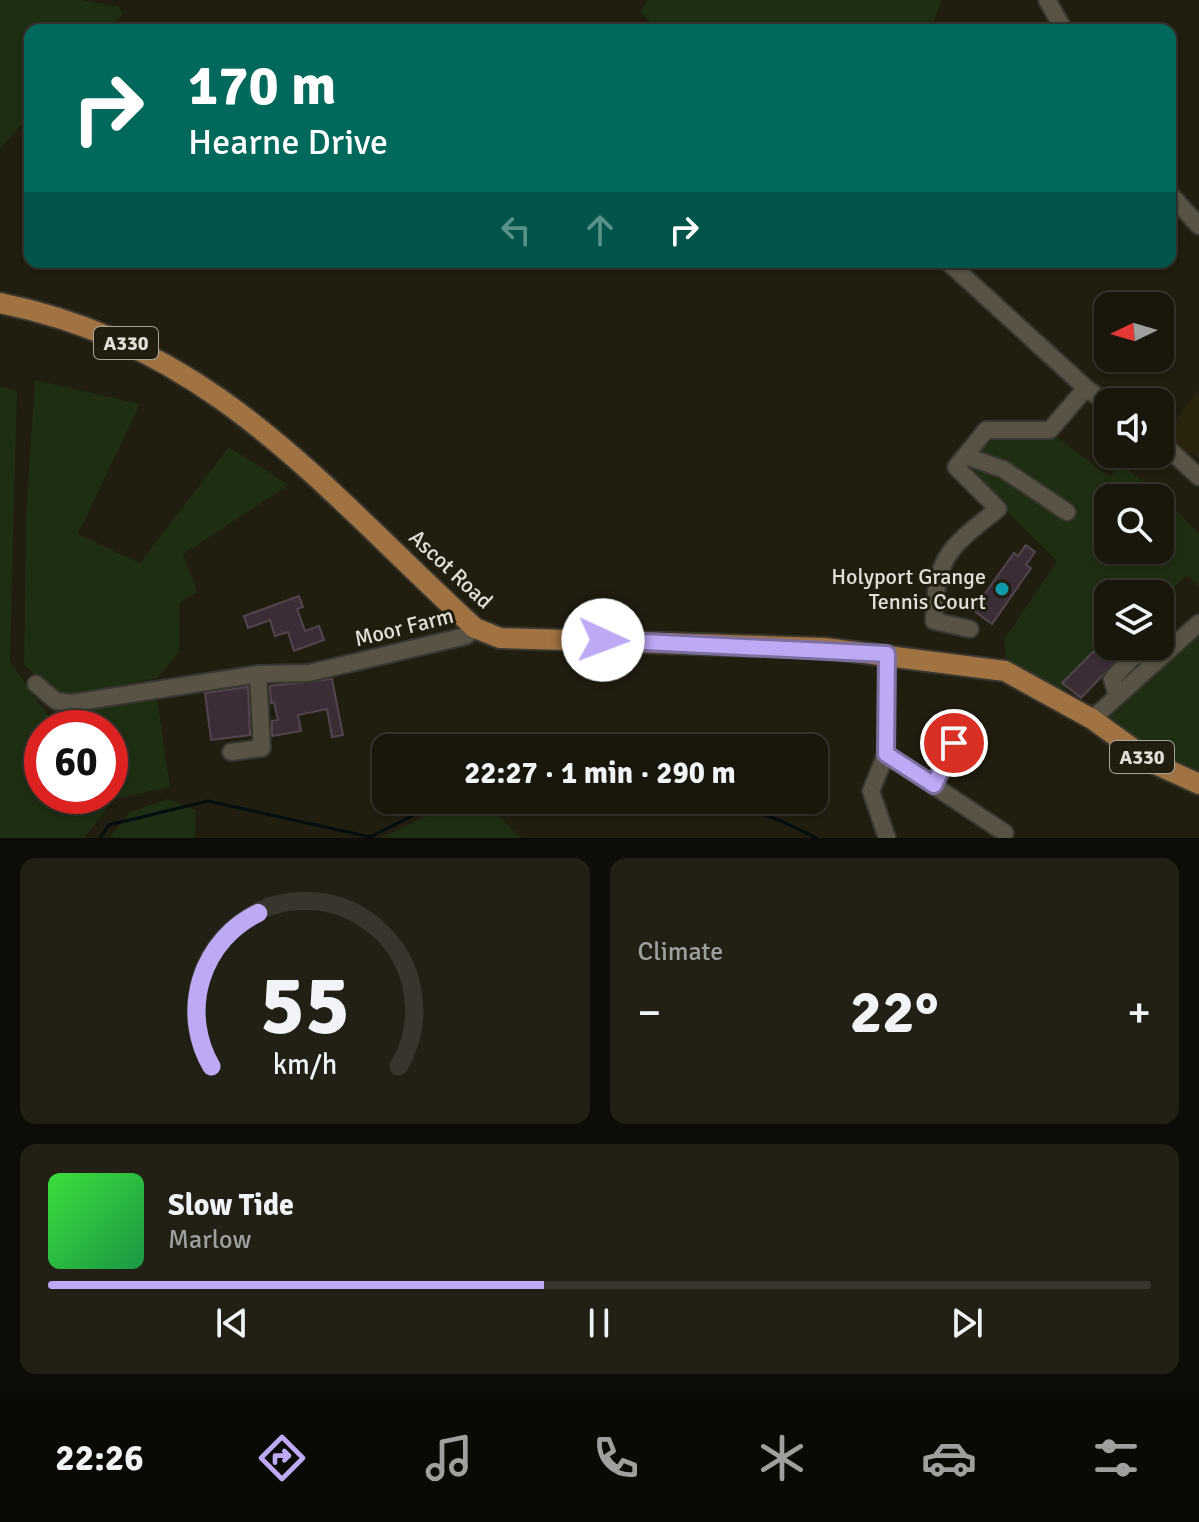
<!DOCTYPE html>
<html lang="en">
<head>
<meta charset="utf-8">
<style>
	:root { --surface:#19160b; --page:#221f14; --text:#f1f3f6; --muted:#9f9f9d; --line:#37352c; --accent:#bea9f5 }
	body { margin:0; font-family:Signika,sans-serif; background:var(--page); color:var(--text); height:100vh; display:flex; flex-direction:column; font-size:30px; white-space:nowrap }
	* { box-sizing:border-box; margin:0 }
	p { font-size:26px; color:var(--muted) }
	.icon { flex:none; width:44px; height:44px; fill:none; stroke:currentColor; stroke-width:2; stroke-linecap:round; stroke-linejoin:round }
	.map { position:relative; height:838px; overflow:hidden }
	.drawer { display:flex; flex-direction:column; gap:20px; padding:20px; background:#0e0c06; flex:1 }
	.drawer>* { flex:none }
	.guide { position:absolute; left:24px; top:24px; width:1152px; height:244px; border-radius:16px; box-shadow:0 2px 6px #0004,0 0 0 2px var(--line); background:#00695c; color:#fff; overflow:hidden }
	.needle { width:52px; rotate:265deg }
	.buttons { position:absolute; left:1094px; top:292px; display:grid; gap:16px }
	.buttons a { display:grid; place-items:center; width:80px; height:80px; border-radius:16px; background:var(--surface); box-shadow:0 2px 6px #0004,0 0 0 2px var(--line); font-size:40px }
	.speed { position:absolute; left:24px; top:710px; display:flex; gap:16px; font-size:40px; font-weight:700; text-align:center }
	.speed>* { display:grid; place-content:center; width:104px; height:104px; border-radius:50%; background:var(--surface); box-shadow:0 2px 6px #0004,0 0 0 2px var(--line); line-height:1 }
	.speed .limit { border:12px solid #d22; background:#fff; color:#111 }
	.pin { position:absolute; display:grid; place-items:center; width:68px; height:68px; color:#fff; margin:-34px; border:4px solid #fff; border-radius:50%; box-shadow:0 2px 8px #0007 }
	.me { position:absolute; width:88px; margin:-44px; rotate:92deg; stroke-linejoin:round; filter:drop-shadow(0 0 6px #0008) }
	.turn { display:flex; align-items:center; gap:28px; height:168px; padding:0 32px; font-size:36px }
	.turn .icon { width:104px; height:104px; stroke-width:2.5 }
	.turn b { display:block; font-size:56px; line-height:68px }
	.lanes { display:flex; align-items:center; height:76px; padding:0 32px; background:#0003; justify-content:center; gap:40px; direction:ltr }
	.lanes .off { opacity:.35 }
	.big { font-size:60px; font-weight:800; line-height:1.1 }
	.drawer .widget { flex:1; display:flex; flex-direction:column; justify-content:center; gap:12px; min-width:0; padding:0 28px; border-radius:16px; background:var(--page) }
	.drawer .dial { align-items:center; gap:0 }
	.dial svg { height:208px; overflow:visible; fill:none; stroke:var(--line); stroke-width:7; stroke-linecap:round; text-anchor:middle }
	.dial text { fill:var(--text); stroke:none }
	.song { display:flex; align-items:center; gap:24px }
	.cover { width:96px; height:96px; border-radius:12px; background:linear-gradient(135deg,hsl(120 70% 55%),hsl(140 70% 35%)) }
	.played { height:8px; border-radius:4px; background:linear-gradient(90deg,var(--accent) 45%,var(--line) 45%) }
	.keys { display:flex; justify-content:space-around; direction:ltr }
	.heat { display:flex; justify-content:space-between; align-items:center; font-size:44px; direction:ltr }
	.drawer .tiles { flex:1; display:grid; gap:20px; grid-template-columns:1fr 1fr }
	.widget:last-child { grid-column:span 2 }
	.trip { position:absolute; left:372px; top:734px; width:456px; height:80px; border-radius:16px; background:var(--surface); box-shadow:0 2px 6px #0004,0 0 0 2px var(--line); font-weight:800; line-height:80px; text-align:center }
	.menu { display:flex; height:128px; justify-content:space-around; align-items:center; background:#0a0904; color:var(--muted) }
	.menu .icon { width:56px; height:56px }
	.menu .active { color:var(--accent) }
	.menu b { font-size:36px; color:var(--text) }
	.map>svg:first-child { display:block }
	.built { fill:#2a240f }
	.green { fill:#1e2e13; fill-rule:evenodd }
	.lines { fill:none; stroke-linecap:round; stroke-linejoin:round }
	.stream { stroke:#000e10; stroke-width:3 }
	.building { fill:#3a2d36; stroke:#53454e; stroke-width:2 }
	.minor-casing { stroke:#39372f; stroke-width:20 }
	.major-casing { stroke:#39372f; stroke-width:24 }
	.minor { stroke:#585344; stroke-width:16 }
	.major { stroke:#a17342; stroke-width:20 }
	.route-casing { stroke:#7c6e9f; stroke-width:20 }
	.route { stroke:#bea9f5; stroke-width:14 }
	.culture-dot { fill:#0f9aa8; stroke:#211d0f; stroke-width:3 }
	.labels { text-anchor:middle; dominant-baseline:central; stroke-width:6; stroke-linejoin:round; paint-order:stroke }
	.shield { fill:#211d0f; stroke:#a7a59a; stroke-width:2 }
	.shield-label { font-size:20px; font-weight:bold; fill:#e1dfd6 }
	.street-label { font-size:22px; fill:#e1dfd6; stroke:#211d0f }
	.poi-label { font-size:22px; fill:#e1dfd6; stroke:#211d0f; text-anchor:end }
</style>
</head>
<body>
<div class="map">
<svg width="1199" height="838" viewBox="0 0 1199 838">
	<rect width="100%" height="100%" fill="#211d0f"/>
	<path class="built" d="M1199 388V459L1192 452 1185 454 1171 435V428Z"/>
	<path class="green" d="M0 0H82L118 6 123 13 109 30H30V115L0 149Z
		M648 0H942L930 30H659L640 12Z
		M35 380 140 404 78 534 140 563 229 447 289 485 183 554 197 592 180 602 179 652 157 678 62 697 24 665 26 515Z
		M0 386 17 391 10 661 48 715 157 698 170 787 114 799 84 838H0ZM42 728H110V796H42Z
		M1054 435 1110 477 1122 465 1162 497 1199 534V587L1187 575 1160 601V594H1147L1142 590 1138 594H1108L1107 647 1061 693 1007 665 1004 640 1057 561 962 467 987 437ZM1108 498H1160V550H1108Z
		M1199 630V776L1158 760 1110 723V709Z
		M167 799 196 810 195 838H109L130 812Z
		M458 800H481L522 838H381Z"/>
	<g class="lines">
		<path class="stream" d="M719 800 779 820 817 838
			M100 838 109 825 208 801 370 837 444 800"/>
	</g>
	<path class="building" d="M1026 545 1035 552 1026 565 1031 568 992 624 973 610 1014 553 1018 556Z
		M299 596 303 607 297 609 305 631 319 626 324 640 294 651 288 632 275 636 270 620 248 628 244 616Z
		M1108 619V646H1131L1081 698 1062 683 1102 643 1093 634Z
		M332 679 343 735 332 737 327 709 298 715 301 731 272 736V721L278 720 274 702 271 703 270 686Z
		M248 687 250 735 211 740 205 693Z"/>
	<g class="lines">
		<defs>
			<path id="minor" d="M1047 0 1064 30
				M1170 194 1199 226
				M948 262 1086 388 1108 404
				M1160 441 1199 477
				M965 456 1003 469 1067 512
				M1160 628 1163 633 1160 636
				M970 629 934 621C936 555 949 548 998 509L956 467 986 430H1050L1086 388
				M887 654 886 754 871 791 887 838
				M36 684 56 701 72 703 258 674 309 673 466 636 475 628
				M1117 695 1112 679 1133 657 1147 653 1155 663
				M1092 719 1199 623
				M231 752 262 748 258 674
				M886 754 1005 833
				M934 785 954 743"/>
			<path id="major" d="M0 303C214 346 323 489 475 628L500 638 825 648 1005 671 1092 719 1153 763 1199 784"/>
		</defs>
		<use href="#minor" class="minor-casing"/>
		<use href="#major" class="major-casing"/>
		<use href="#minor" class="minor"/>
		<use href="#major" class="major"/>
	</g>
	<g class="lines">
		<defs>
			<path id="route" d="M603 640 887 654 886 754 934 785 954 743"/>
		</defs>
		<use href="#route" class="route-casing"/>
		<use href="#route" class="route"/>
	</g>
	<circle class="culture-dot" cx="1002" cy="589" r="8"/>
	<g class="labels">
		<g class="shield">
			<rect x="94" y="327" width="64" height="32" rx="6"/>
			<rect x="1110" y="741" width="64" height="32" rx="6"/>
		</g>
		<g class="shield-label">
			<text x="126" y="343">A330</text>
			<text x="1142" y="757">A330</text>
		</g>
		<g class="street-label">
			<text transform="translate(451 569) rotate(43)">Ascot Road</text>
			<text transform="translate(404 627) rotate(-14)">Moor Farm</text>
		</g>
		<g class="poi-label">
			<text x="986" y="576">Holyport Grange<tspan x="986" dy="25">Tennis Court</tspan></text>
		</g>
	</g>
</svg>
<div class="buttons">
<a><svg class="needle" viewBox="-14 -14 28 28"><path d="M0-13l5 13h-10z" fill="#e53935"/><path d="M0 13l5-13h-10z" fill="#9f9f9d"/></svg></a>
<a><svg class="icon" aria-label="sound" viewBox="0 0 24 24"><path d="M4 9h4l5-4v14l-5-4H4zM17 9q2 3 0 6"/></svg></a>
<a><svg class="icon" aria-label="search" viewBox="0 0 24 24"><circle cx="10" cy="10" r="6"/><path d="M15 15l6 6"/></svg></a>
<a><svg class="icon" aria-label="layers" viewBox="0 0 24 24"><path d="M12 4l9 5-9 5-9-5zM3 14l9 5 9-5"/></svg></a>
</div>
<div class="speed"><div class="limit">60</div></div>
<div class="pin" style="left:954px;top:743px;background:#d93025"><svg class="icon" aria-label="arrive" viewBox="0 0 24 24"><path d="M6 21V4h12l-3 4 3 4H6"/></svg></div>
<svg class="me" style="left:603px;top:640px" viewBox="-20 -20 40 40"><circle r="19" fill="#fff"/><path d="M0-13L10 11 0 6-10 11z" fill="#bea9f5"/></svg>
<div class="trip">22:27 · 1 min · 290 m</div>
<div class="guide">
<div class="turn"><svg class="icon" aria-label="right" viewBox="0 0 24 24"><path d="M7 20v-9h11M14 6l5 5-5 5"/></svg><div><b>170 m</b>Hearne Drive</div></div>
<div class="lanes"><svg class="icon off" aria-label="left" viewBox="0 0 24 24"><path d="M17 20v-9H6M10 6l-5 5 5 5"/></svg><svg class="icon off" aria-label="ahead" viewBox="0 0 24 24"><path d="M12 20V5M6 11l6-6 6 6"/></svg><svg class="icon" aria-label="right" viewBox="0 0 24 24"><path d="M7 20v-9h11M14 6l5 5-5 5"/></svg></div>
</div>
</div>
<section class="drawer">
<div class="tiles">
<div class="widget dial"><svg viewBox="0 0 100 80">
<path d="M14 69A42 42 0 1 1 86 69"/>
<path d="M14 69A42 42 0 0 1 32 10" stroke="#bea9f5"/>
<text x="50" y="56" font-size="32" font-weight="700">55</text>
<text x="50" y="72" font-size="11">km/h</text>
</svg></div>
<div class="widget"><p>Climate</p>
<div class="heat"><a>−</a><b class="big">22°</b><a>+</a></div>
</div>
<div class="widget">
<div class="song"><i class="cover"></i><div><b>Slow Tide</b><p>Marlow</p></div></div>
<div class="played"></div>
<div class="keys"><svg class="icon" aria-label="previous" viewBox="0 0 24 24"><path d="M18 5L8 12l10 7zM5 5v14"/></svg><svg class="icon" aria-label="pause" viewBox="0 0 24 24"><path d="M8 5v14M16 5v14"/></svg><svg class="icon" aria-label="next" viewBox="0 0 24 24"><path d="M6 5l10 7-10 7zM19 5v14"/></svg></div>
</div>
</div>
</section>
<nav class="menu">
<b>22:26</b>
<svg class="icon active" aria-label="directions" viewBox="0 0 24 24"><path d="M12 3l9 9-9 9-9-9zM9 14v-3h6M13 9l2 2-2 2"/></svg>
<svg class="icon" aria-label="music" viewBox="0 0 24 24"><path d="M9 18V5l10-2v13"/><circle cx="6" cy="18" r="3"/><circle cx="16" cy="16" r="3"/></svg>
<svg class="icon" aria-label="phone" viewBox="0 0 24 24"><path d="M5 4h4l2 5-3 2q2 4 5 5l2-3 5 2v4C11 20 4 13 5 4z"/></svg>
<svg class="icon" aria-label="climate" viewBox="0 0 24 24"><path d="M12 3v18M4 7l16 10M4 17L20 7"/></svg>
<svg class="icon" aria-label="car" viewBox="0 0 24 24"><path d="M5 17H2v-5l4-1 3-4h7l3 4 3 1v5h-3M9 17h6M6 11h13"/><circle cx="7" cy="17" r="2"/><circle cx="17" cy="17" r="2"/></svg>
<svg class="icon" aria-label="filters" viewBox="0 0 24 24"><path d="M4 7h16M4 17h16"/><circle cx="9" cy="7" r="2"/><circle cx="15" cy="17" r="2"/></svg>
</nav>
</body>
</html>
